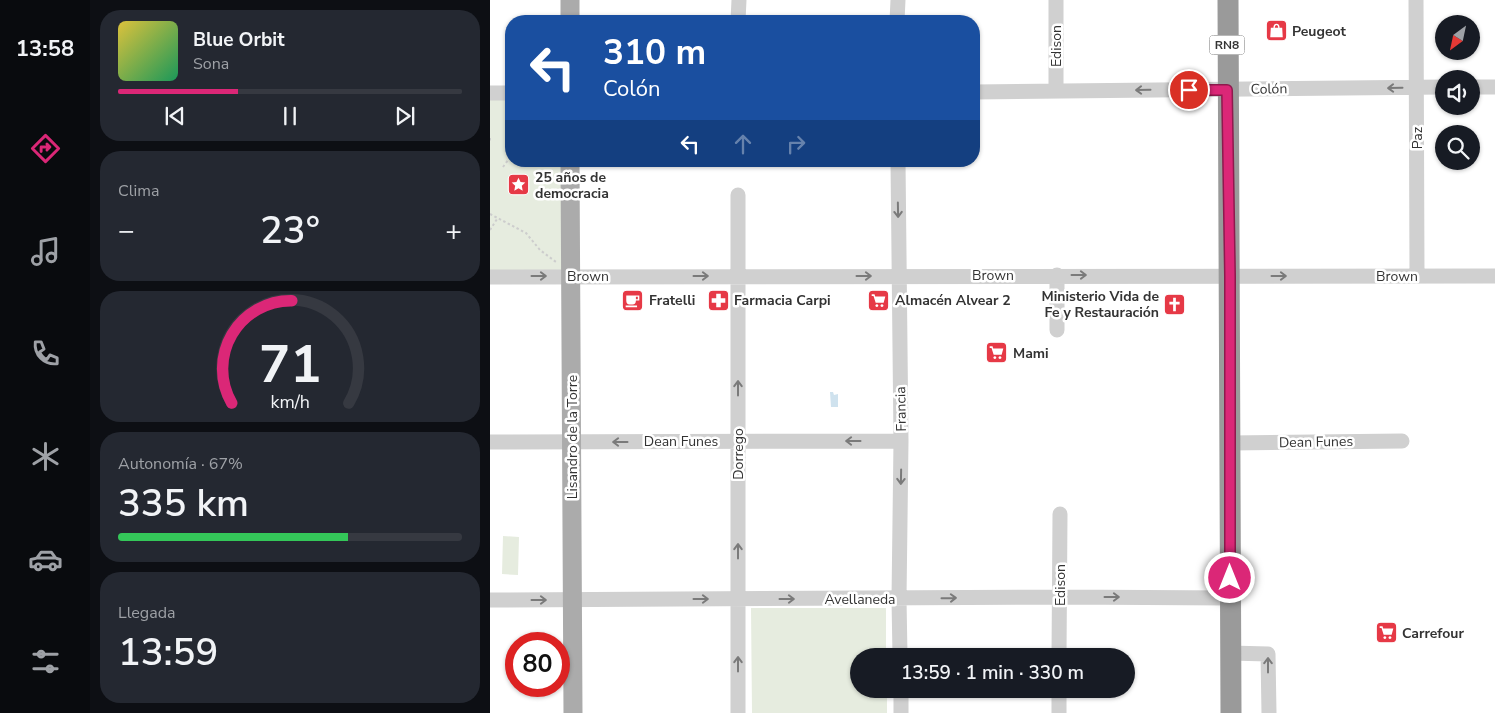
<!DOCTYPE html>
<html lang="es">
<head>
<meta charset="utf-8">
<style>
	:root { --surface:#171b24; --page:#242831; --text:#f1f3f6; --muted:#9ea1a6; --line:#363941; --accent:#db2777 }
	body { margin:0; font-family:"Nunito Sans",sans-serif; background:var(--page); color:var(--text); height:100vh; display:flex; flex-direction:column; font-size:19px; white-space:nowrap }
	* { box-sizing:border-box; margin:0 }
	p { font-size:16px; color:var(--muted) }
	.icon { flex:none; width:28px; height:28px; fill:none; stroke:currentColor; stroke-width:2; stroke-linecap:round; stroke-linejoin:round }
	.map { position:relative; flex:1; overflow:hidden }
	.sheet { display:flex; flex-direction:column; gap:10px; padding:10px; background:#0d0f14; width:400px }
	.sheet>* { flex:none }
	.guide { position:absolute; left:15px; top:15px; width:475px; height:152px; border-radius:20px; box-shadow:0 1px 4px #0004; background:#1a4fa0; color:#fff; overflow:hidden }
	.needle { width:32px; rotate:213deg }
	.fabs { position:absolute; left:945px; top:15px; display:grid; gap:10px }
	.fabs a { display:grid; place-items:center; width:45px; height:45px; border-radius:50%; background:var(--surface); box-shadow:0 1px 4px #0004; font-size:25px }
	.speed { position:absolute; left:15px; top:632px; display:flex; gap:10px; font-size:25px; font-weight:700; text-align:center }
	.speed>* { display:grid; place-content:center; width:65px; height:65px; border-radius:50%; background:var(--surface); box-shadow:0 1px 4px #0004; line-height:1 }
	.speed .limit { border:8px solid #d22; background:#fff; color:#111 }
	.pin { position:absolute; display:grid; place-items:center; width:42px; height:42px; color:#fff; margin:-21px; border:2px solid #fff; border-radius:50%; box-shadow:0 1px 5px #0007 }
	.me { position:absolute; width:55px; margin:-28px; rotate:0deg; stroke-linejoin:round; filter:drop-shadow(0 0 4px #0008) }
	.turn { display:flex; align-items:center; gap:18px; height:105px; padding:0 15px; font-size:22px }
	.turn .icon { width:65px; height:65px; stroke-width:2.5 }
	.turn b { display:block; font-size:35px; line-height:42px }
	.lanes { display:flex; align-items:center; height:48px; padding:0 15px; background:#0003; justify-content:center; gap:25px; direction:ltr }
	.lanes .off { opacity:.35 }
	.big { font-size:38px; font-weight:600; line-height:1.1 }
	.sheet .widget { flex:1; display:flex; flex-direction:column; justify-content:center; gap:8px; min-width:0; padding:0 18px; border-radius:20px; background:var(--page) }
	.sheet .dial { align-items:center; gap:0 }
	.dial svg { height:130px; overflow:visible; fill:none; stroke:var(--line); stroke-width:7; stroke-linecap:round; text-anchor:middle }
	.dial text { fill:var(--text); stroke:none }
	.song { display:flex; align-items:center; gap:15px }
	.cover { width:60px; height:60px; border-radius:8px; background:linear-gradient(135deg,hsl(50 70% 55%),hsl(150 70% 35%)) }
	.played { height:5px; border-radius:2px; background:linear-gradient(90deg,var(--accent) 35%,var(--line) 35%) }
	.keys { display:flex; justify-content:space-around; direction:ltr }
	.heat { display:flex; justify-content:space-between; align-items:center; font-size:28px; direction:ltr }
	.charge { height:8px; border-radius:4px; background:linear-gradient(90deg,#34c759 67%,var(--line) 0) }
	.trip { position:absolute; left:360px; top:648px; width:285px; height:50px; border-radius:25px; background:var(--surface); box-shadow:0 1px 4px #0004; font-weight:600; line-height:50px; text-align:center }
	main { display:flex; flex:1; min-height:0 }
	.dock { display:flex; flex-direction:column; width:90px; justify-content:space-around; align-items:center; background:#090b0e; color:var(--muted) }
	.dock .icon { width:35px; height:35px }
	.dock .active { color:var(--accent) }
	.dock b { font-size:22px; color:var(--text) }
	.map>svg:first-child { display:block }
	.green { fill:#e6ecdf }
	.water { fill:#cfe2ee }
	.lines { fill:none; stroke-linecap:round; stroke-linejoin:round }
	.path { stroke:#cdcdcd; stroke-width:2; stroke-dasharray:2.5 2.5; stroke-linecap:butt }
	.minor { stroke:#d0d0d0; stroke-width:15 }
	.major { stroke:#ababab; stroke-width:19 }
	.highway { stroke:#9a9a9a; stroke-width:21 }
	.oneway { stroke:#7a7a7a }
	.route-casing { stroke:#8e194d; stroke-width:12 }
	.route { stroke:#db2777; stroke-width:9 }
	.labels { text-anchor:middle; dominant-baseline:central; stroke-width:5; stroke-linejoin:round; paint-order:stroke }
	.shield { fill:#fff; stroke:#707070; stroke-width:1 }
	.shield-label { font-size:12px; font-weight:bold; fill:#333 }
	.poi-label { font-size:14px; font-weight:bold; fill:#333; stroke:#fff; text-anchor:start }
	.street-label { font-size:14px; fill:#333; stroke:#fff }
</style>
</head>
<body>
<main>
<nav class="dock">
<b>13:58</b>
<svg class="icon active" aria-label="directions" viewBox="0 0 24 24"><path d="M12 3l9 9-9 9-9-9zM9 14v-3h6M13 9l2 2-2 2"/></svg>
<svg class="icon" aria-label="music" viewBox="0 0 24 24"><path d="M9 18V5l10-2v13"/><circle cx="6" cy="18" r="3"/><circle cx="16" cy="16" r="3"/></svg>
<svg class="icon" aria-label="phone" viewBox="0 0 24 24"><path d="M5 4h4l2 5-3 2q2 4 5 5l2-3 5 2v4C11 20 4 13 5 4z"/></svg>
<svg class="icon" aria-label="climate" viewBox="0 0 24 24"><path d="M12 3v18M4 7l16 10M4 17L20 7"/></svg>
<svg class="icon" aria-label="car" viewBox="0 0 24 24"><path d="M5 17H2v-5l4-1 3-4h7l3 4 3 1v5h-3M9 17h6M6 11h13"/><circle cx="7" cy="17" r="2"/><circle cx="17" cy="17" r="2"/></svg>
<svg class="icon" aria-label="filters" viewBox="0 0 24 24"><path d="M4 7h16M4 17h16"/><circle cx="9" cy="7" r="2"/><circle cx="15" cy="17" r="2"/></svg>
</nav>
<section class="sheet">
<div class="widget">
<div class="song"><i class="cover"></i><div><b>Blue Orbit</b><p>Sona</p></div></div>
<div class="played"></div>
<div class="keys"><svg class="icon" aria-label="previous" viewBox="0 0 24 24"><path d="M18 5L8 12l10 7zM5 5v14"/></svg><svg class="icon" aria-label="pause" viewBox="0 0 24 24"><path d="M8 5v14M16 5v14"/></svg><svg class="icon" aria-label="next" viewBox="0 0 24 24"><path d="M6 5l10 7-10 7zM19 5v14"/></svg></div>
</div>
<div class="widget"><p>Clima</p>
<div class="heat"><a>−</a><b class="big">23°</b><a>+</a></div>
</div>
<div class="widget dial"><svg viewBox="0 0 100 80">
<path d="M14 69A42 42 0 1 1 86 69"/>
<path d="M14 69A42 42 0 0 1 51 6" stroke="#db2777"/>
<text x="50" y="56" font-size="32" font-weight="700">71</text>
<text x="50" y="72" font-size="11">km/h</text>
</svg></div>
<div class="widget"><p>Autonomía · 67%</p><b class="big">335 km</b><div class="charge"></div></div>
<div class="widget"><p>Llegada</p><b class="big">13:59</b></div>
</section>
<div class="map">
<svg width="1005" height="713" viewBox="0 0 1005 713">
	<rect width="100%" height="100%" fill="#fff"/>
	<path class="green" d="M0 96 21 97V161H74V270H0Z
		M13 536 29 537 28 575 12 574Z
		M261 608H396V656H369V689H397V713H262Z"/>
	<path class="water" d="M340 392H343L344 395 348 394V407H341Z"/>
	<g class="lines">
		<path class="path" d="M0 138V141
			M13 167 21 156
			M0 214 36 233 50 250 66 262
			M0 230 7 219"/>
		<path class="minor" d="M926 0 927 276
			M248 21 249 0
			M407 21 408 0
			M981 87H1005
			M566 91V0
			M484 92 954 87
			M0 93H21
			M408 161 411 441 409 599 410 656
			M0 277 1005 276
			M567 330V275
			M0 442 411 441
			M740 443 912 441
			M0 600 571 597 740 598
			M740 653 778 654 779 713
			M569 656 570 514
			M411 689V713
			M248 713V195
			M569 713V689"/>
		<path class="major" d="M80 21V0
			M80 161 83 713"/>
		<path class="highway" d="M738 0 741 713"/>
	</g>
	<defs><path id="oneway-shaft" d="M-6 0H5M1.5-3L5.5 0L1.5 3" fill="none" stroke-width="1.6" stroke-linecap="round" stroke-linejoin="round" transform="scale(1.25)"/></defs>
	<g class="oneway">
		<use href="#oneway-shaft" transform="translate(905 88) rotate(179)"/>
		<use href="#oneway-shaft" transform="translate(653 90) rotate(179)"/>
		<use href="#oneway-shaft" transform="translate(408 210) rotate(89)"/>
		<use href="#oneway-shaft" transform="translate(589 275)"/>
		<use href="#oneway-shaft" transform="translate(49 276)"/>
		<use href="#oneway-shaft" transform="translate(211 276)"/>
		<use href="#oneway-shaft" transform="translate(374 276)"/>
		<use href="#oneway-shaft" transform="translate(789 276)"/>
		<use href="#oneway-shaft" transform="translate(248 388) rotate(-90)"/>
		<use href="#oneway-shaft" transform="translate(363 441) rotate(180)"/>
		<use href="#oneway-shaft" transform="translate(130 442) rotate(180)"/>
		<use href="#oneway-shaft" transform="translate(411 477) rotate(91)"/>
		<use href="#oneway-shaft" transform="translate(248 551) rotate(-90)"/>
		<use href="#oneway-shaft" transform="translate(622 597)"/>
		<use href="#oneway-shaft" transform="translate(459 598) rotate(-1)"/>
		<use href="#oneway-shaft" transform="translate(211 599)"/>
		<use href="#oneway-shaft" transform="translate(297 599)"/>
		<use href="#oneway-shaft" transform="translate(49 600)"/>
		<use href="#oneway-shaft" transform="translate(248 664) rotate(-90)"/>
		<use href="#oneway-shaft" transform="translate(778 665) rotate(-90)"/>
	</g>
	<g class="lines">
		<defs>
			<path id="route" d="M699 90H737L740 276V578"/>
		</defs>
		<use href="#route" class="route-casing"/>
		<use href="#route" class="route"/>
	</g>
	<defs>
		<symbol id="shop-square" viewBox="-11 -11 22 22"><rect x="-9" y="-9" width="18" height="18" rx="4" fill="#e63946" stroke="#fff"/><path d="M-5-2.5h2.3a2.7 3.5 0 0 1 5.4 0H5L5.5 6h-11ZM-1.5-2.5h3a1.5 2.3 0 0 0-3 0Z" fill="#fff"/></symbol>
		<symbol id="sight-square" viewBox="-11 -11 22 22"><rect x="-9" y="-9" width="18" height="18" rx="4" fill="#e63946" stroke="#fff"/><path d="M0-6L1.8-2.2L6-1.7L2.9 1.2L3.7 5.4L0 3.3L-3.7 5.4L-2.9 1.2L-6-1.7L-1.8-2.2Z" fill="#fff"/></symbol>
		<symbol id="cafe-square" viewBox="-11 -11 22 22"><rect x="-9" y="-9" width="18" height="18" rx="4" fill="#e63946" stroke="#fff"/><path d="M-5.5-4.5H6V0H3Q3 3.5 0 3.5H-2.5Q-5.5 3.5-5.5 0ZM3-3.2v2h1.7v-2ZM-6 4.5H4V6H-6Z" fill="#fff"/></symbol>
		<symbol id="pharmacy-square" viewBox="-11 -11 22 22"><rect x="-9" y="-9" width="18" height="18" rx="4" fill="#e63946" stroke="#fff"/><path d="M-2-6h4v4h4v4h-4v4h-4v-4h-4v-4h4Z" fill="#fff"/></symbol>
		<symbol id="supermarket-square" viewBox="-11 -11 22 22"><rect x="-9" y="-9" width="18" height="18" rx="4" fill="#e63946" stroke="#fff"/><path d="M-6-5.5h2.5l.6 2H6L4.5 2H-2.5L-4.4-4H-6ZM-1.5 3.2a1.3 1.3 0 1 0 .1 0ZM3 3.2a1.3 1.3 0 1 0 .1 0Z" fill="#fff"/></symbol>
		<symbol id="church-square" viewBox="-11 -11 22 22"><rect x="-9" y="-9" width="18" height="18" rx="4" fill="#e63946" stroke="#fff"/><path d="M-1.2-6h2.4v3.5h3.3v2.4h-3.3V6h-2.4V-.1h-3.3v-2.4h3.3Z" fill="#fff"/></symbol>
	</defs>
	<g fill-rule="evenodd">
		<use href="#shop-square" x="774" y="18" width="25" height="25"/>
		<use href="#sight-square" x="16" y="172" width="25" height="25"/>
		<use href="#cafe-square" x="130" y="288" width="25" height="25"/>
		<use href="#pharmacy-square" x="216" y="288" width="25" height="25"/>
		<use href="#supermarket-square" x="376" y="288" width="25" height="25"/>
		<use href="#church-square" x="672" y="292" width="25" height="25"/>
		<use href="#supermarket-square" x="494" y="340" width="25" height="25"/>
		<use href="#supermarket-square" x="884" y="620" width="25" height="25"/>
	</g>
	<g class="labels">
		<rect class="shield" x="719.5" y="35.5" width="35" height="19" rx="4"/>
		<g class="shield-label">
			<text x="737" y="45">RN8</text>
		</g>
		<g class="poi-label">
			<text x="802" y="31">Peugeot</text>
			<text x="45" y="177">25 años de<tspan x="45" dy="16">democracia</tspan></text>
			<text x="669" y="296" text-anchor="end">Ministerio Vida de<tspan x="669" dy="16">Fe y Restauración</tspan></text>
			<text x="159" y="300">Fratelli</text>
			<text x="244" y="300">Farmacia Carpi</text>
			<text x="405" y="300">Almacén Alvear 2</text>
			<text x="523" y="353">Mami</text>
			<text x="912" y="633">Carrefour</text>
		</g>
		<g class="street-label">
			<text transform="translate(566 46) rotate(-90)">Edison</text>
			<text transform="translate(779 89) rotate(-1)">Colón</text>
			<text transform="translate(927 138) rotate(-90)">Paz</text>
			<text x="503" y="275">Brown</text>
			<text x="98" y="276">Brown</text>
			<text x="907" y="276">Brown</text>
			<text transform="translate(411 409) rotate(-91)">Francia</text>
			<text transform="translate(82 437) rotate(-90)">Lisandro de la Torre</text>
			<text x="191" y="441">Dean Funes</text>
			<text transform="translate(826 442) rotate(-1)">Dean Funes</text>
			<text transform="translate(248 454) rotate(-90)">Dorrego</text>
			<text transform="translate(570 585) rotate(-90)">Edison</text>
			<text x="370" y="599">Avellaneda</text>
		</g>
	</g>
</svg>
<div class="fabs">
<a><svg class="needle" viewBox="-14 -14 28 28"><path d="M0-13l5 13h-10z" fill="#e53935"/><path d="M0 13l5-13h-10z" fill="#9ea1a6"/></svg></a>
<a><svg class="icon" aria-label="sound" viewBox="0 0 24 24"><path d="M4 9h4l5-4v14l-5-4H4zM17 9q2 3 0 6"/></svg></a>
<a><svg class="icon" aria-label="search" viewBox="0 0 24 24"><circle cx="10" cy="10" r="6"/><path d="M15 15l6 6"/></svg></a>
</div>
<div class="speed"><div class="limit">80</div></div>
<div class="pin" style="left:699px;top:90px;background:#d93025"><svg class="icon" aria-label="arrive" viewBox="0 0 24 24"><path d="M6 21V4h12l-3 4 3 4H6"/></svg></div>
<svg class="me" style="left:740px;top:578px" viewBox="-20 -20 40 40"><circle r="17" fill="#db2777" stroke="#fff" stroke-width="3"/><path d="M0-11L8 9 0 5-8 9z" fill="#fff"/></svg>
<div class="trip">13:59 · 1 min · 330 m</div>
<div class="guide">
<div class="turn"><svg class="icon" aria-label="left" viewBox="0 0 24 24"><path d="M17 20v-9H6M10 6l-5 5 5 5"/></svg><div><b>310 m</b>Colón</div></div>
<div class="lanes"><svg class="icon" aria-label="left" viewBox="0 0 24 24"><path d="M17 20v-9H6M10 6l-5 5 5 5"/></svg><svg class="icon off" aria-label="ahead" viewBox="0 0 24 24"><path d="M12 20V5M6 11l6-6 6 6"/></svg><svg class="icon off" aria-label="right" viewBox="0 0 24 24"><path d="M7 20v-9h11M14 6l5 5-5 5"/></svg></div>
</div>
</div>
</main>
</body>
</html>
